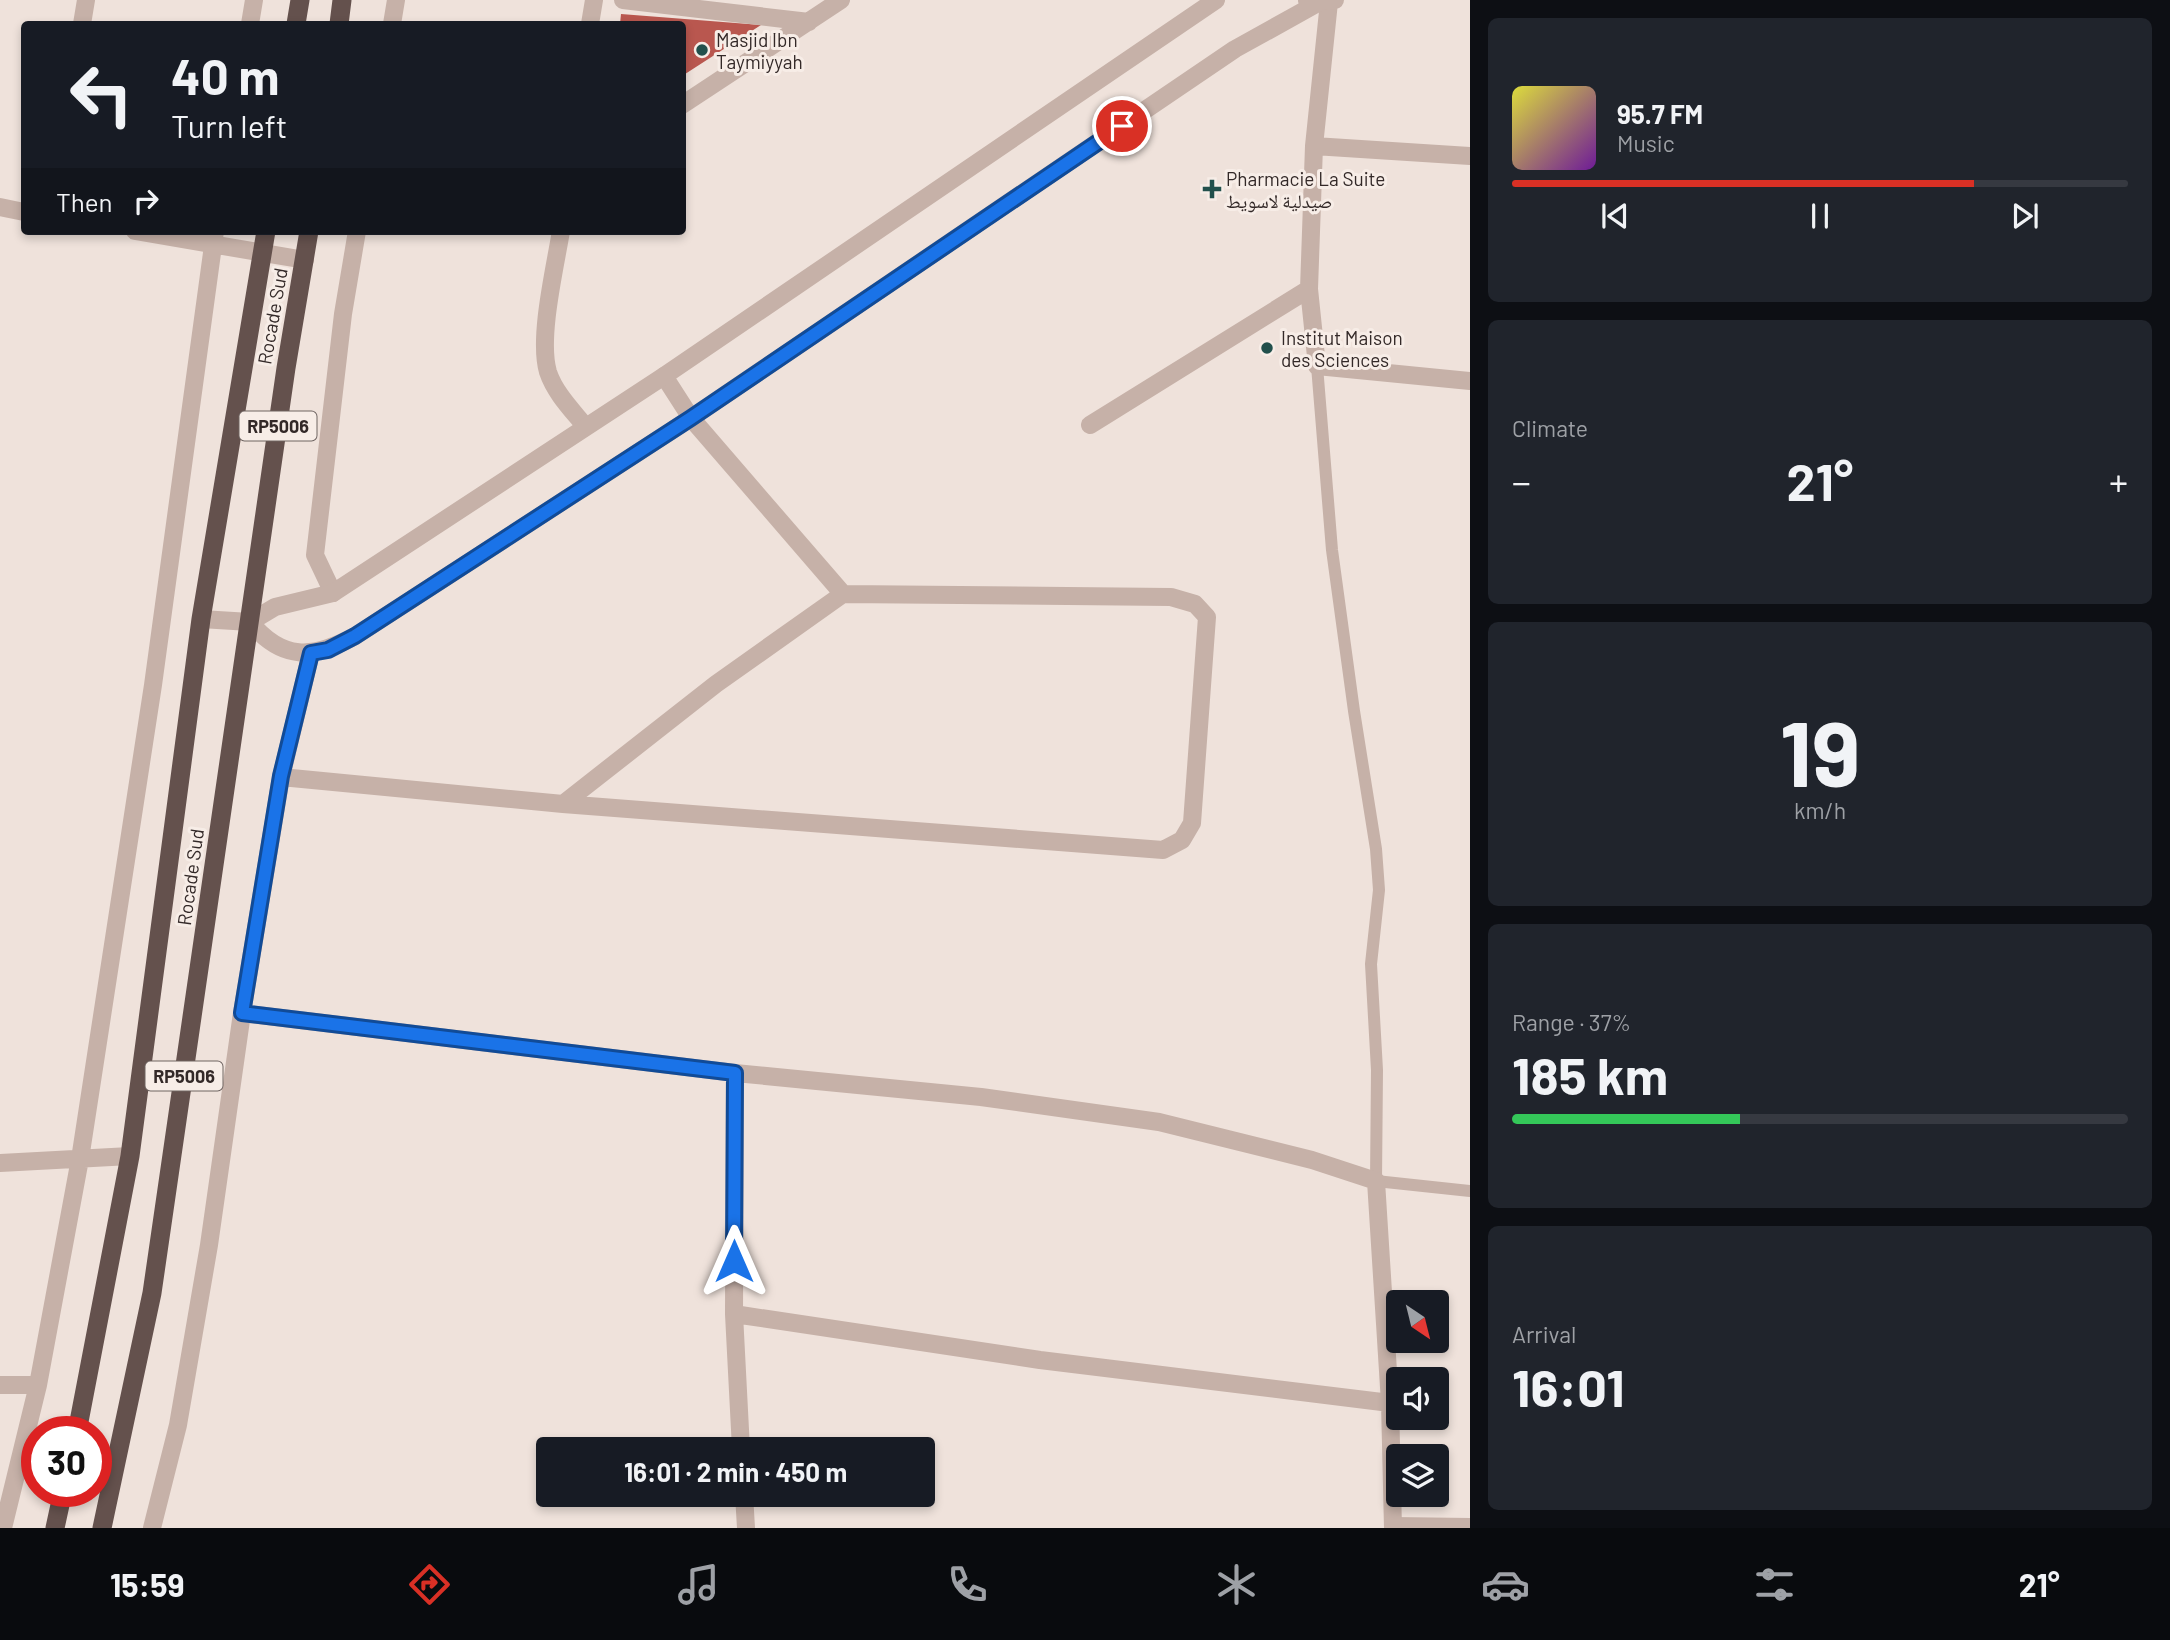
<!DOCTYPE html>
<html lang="en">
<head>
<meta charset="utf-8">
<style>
	:root { --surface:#171b24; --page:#20242c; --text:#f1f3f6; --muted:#9ea1a6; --line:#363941; --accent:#d93025 }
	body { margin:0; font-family:Barlow,"Noto Naskh Arabic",sans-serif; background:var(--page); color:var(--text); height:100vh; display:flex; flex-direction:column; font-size:26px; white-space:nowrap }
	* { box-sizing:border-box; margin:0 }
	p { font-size:23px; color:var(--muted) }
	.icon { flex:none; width:38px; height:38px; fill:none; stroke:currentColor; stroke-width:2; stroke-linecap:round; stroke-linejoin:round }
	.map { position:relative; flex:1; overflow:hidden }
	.side { display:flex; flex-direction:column; gap:18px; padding:18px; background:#0d0f14; width:700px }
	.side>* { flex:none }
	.top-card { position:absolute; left:21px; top:21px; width:665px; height:214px; border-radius:7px; box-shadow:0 4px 10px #0003; background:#171b24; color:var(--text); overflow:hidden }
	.needle { width:46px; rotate:145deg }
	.controls { position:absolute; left:1386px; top:1290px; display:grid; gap:14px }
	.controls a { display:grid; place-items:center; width:63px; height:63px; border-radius:7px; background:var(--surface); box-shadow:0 4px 10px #0003; font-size:35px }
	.speed { position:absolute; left:21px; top:1416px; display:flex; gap:14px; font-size:35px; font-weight:700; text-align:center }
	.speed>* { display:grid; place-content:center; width:91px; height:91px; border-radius:50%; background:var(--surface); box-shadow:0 4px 10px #0003; line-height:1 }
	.speed .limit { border:10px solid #d22; background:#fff; color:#111 }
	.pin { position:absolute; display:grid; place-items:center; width:60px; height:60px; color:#fff; margin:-30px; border:4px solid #fff; border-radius:50%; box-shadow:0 2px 7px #0007 }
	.me { position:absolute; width:77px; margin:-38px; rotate:0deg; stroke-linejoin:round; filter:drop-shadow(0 0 5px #0008) }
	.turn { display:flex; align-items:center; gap:24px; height:147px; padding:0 35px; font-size:32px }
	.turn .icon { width:91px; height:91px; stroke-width:2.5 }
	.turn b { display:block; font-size:49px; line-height:60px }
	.then { display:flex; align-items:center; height:66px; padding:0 35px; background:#0003; gap:14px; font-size:26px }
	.big { font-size:52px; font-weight:700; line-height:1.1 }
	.side .card { flex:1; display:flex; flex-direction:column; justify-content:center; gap:10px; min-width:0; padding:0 24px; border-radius:10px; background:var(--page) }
	.side .dial { align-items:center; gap:0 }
	.dial b { font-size:91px; line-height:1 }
	.song { display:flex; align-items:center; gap:21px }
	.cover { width:84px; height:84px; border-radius:10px; background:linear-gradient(135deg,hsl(60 70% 55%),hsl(280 70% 35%)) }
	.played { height:7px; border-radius:4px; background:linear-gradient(90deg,var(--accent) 75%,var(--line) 75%) }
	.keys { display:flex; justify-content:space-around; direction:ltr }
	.heat { display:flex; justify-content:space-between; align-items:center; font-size:38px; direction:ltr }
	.charge { height:10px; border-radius:5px; background:linear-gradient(90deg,#34c759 37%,var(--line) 0) }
	.trip { position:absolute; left:536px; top:1437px; width:399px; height:70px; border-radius:7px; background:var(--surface); box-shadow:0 4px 10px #0003; font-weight:700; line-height:70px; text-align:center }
	.menu { display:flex; height:112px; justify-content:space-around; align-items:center; background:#090b0e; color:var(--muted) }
	.menu .icon { width:49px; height:49px }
	.menu .selected { color:var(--accent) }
	.menu b { font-size:32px; color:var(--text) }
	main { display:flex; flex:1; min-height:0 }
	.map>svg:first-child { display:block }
	.building { fill:#b9574f }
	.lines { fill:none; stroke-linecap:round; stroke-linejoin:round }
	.service { stroke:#c6b1a8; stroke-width:12 }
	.minor { stroke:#c6b1a8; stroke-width:18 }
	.tertiary { stroke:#c6b1a8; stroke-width:18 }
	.trunk { stroke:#64514d; stroke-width:19 }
	.route-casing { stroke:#114b97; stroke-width:18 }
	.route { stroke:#1a73e8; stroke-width:12 }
	.poi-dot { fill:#22504c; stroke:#f7ede7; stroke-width:2.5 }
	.labels { text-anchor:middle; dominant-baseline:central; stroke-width:6; stroke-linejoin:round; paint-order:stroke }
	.shield { fill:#f7ede7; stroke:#6e6461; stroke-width:2 }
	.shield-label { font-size:18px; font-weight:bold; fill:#332928 }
	.poi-label { font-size:19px; fill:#332928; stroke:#f7ede7; text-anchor:start }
	.street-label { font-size:19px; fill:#332928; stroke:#f7ede7 }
</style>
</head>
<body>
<main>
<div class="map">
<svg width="1470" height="1528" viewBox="0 0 1470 1528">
	<rect width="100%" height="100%" fill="#efe2db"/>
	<path class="building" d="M621 14 761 25 682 76V24H620Z"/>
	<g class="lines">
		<path class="service" d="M1317 366 1332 550 1354 711 1376 849 1379 890 1371 964 1377 1070 1376 1181 1470 1191
			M1392 1523 1470 1524"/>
		<path class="minor" d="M623 0 809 22
			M1329 2 1314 146 1309 289 1317 366 1470 381
			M82 24 86 0
			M250 24 254 0
			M392 24 396 0
			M590 24 594 0
			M682 105 841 0
			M1314 146 1470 156
			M0 207 24 212
			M135 231 305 260
			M561 231C555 268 538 338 548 372 555 393 572 410 585 426
			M664 376 691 418 843 594
			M1090 425 1309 289
			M333 593 315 555 343 314 357 231
			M281 777 563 804 1163 850 1182 840 1192 823 1207 617 1195 604 1171 597 843 594 716 684 563 804
			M242 1013 735 1073 981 1097 1159 1122 1312 1160 1376 1181 1390 1403 1393 1528
			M735 1073 734 1314 741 1449
			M0 1163 130 1156
			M734 1314 1040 1360 1390 1403
			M0 1385H38
			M744 1494 746 1528
			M3 1528 38 1385 80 1159 153 685 215 231
			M152 1528 178 1425 209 1245 242 1013 281 777 311 653"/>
		<path class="tertiary" d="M1307 1 1335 0
			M201 619 250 622 275 607 333 593 664 376 1216 0
			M250 622C282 661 313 659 355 636L691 418 1235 49 1318 3"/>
		<path class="trunk" d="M296 24 300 0
			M339 24 342 0
			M77 1432 130 1156 201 619 266 231
			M55 1528 63 1491
			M102 1528 152 1293 286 368 309 231"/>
	</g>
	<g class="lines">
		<defs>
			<path id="route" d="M734 1261 735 1073 242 1013 281 776 311 653 328 650 355 636 691 418 1122 126"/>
		</defs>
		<use href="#route" class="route-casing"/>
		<use href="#route" class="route"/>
	</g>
	<g class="poi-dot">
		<circle cx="702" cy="50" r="7"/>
		<path d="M1208.5 178.5h7v7h7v7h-7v7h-7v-7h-7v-7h7z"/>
		<circle cx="1267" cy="348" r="7"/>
	</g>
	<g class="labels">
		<g class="shield">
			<rect x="239.5" y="411.5" width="77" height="29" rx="5"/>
			<rect x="145.5" y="1061.5" width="77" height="29" rx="5"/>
		</g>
		<g class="shield-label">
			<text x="278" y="426">RP5006</text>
			<text x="184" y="1076">RP5006</text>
		</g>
		<g class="poi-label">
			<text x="716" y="39">Masjid Ibn<tspan x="716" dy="22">Taymiyyah</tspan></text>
			<text x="1226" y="178">Pharmacie La Suite<tspan x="1226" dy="22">صيدلية لاسويط</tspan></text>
			<text x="1281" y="337">Institut Maison<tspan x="1281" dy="22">des Sciences</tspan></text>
		</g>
		<g class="street-label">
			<text transform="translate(272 316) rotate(-80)">Rocade Sud</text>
			<text transform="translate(190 877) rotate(-82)">Rocade Sud</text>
		</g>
	</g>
</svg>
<div class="controls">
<a><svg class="needle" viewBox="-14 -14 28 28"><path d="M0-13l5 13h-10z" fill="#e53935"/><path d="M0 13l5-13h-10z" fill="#9ea1a6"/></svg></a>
<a><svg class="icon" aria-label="sound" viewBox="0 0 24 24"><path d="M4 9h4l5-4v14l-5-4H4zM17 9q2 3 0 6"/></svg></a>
<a><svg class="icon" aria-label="layers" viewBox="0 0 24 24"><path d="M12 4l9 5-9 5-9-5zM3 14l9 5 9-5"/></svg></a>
</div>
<div class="speed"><div class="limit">30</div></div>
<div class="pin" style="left:1122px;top:126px;background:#d93025"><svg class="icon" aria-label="arrive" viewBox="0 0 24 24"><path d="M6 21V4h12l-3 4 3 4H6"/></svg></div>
<svg class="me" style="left:734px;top:1261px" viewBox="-20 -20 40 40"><path d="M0-17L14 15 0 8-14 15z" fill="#1a73e8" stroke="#fff" stroke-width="4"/></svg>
<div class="trip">16:01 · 2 min · 450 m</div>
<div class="top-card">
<div class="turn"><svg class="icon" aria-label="left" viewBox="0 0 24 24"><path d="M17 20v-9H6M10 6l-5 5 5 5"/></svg><div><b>40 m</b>Turn left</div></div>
<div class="then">Then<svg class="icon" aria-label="right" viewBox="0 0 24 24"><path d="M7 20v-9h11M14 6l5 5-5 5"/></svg></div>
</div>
</div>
<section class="side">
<div class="card">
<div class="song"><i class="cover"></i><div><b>95.7 FM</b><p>Music</p></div></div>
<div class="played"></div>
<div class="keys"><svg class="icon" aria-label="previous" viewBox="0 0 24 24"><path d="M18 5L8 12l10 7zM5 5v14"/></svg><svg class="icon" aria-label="pause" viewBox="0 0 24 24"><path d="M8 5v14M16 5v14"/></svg><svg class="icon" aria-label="next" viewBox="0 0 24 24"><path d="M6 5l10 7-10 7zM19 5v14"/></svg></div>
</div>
<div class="card"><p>Climate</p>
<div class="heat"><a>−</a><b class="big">21°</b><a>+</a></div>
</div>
<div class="card dial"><b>19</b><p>km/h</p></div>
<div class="card"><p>Range · 37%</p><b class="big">185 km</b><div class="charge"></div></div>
<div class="card"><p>Arrival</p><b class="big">16:01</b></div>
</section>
</main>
<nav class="menu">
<b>15:59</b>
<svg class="icon selected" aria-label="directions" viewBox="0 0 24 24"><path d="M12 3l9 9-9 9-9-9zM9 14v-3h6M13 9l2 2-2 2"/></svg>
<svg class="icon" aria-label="music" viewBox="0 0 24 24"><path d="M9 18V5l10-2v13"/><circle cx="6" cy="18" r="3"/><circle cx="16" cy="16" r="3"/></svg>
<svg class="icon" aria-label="phone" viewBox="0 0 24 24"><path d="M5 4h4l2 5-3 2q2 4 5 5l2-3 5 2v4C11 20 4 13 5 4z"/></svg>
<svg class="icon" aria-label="climate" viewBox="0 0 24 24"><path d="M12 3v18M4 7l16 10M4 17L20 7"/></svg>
<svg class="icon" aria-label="car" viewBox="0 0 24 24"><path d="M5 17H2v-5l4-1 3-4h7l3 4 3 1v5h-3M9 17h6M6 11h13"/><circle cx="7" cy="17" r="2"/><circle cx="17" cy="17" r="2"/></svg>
<svg class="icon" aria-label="filters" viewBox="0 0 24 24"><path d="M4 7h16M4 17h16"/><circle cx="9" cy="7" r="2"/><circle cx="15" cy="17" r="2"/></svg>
<b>21°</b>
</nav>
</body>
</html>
